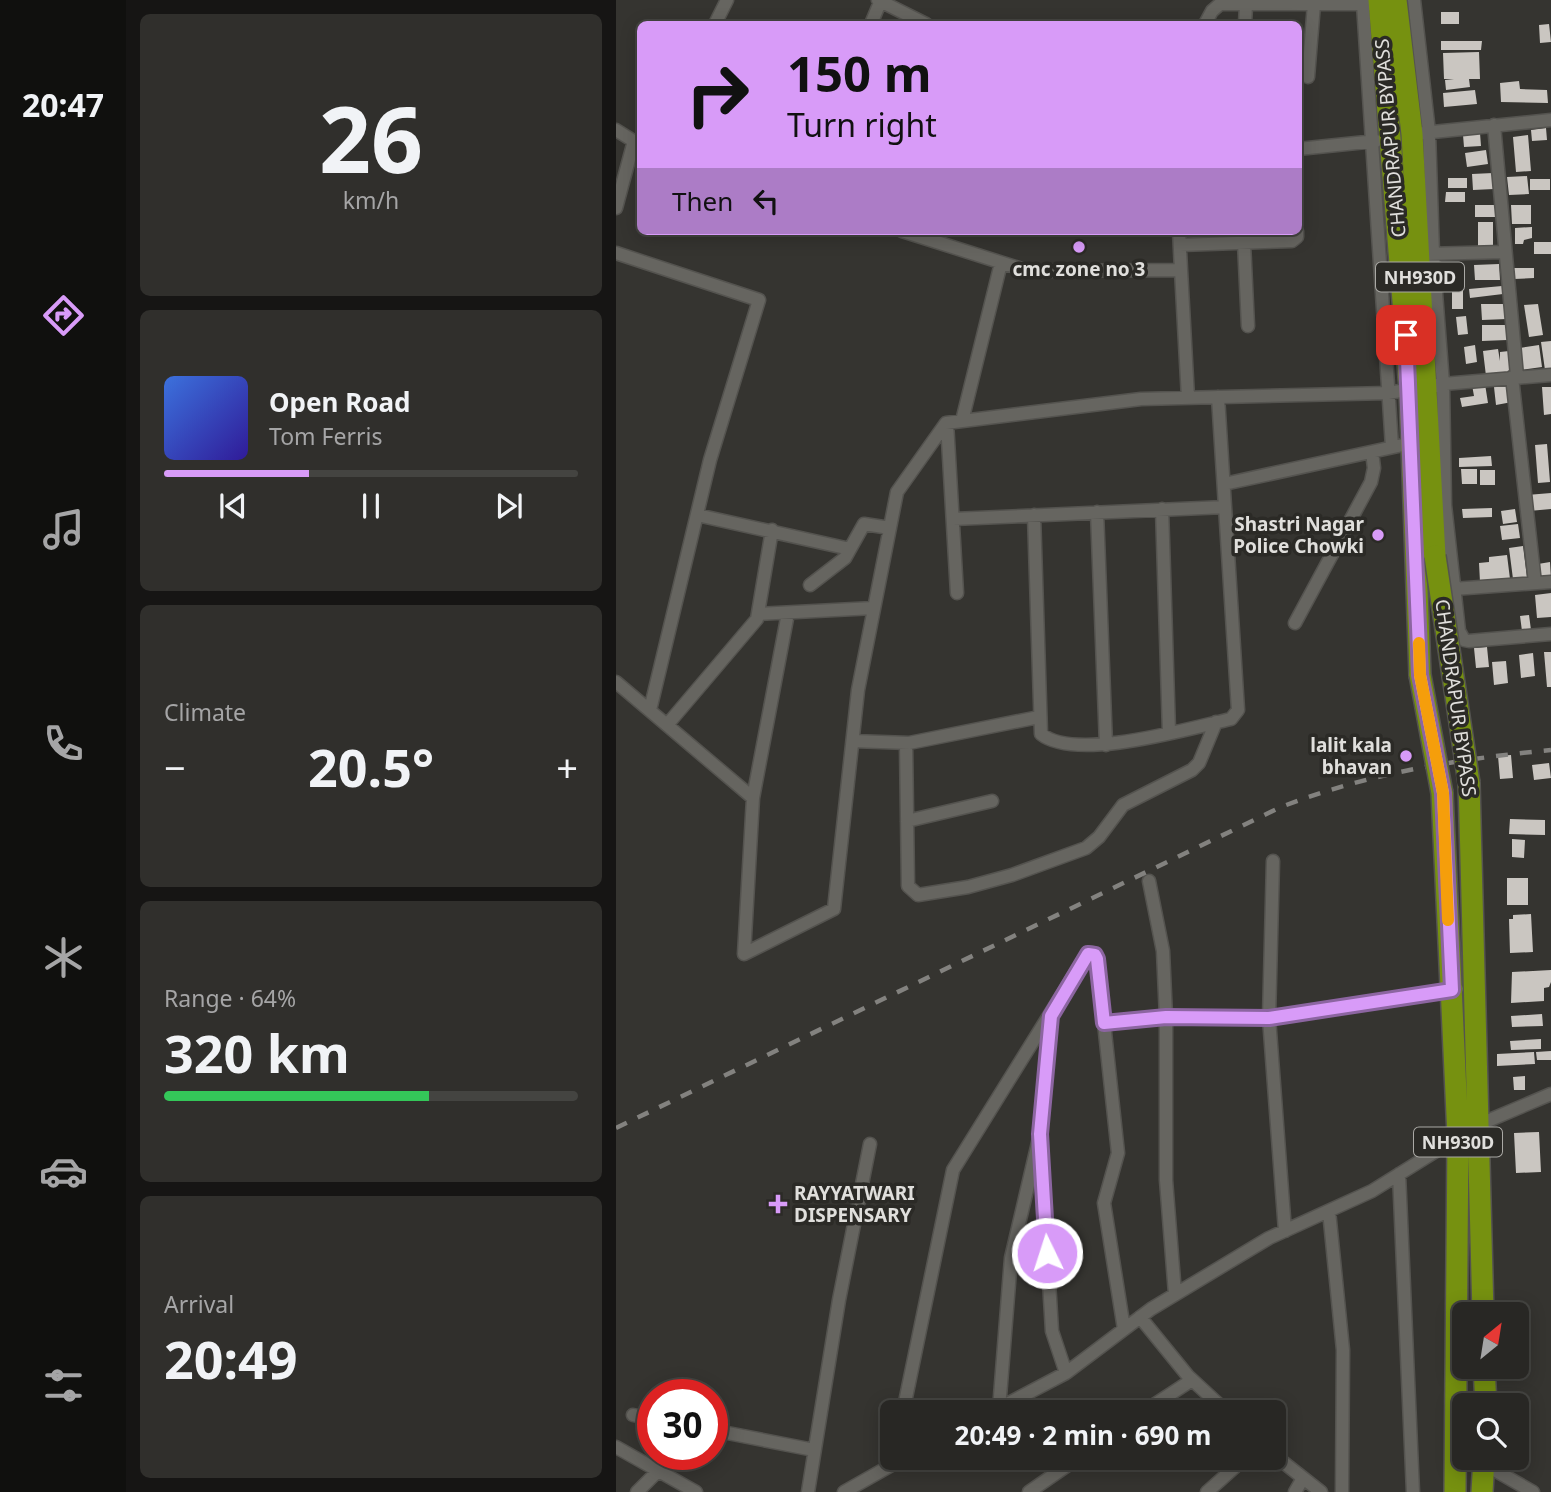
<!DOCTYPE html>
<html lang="en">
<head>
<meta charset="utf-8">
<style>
	:root { --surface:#282724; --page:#302f2c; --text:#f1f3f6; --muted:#a5a5a6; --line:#444441; --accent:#d89bf8 }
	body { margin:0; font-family:"Noto Sans",sans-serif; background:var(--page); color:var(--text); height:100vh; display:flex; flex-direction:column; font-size:26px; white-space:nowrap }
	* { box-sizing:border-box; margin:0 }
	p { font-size:23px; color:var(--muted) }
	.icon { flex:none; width:38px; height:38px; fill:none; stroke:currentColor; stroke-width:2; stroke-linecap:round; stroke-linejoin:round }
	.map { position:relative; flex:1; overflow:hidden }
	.panel { display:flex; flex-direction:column; gap:14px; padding:14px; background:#161514; width:490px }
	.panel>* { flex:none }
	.banner { position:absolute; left:21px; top:21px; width:665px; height:214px; border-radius:10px; box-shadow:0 4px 18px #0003,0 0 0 2px var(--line); background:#d89bf8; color:#111; overflow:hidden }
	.needle { width:46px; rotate:30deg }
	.buttons { position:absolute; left:836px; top:1302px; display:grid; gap:14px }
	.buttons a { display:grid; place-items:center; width:77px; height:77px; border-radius:10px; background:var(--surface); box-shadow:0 4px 18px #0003,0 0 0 2px var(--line); font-size:35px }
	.speed { position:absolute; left:21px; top:1379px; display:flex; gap:14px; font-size:35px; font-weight:700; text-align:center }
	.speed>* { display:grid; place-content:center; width:91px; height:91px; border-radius:50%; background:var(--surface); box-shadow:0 4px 18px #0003,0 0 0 2px var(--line); line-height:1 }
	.speed .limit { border:10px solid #d22; background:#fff; color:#111 }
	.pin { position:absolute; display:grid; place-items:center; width:60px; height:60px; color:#fff; margin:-30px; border-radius:14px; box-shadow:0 4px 10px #0006 }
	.me { position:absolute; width:77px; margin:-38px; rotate:356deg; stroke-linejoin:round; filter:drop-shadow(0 0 5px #0008) }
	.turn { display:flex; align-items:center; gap:24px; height:147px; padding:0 35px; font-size:32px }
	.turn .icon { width:91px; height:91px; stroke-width:2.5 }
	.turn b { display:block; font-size:49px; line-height:60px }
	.then { display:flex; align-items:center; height:66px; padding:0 35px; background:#0003; gap:14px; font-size:26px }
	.big { font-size:52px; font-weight:700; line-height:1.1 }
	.panel .card { flex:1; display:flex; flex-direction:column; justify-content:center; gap:10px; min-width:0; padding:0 24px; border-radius:10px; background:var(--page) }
	.panel .dial { align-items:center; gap:0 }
	.dial b { font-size:91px; line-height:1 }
	.song { display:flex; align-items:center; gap:21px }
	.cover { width:84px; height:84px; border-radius:10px; background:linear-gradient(135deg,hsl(220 70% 55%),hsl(250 70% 35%)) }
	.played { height:7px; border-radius:4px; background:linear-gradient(90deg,var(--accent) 35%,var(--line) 35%) }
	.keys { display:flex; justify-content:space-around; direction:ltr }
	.heat { display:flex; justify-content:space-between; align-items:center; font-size:38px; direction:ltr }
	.charge { height:10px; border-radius:5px; background:linear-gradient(90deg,#34c759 64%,var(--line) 0) }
	.trip { position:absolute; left:264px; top:1400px; width:406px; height:70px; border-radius:10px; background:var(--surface); box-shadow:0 4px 18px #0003,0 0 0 2px var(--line); font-weight:700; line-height:70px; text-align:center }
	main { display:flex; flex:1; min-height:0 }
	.tabs { display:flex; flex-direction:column; width:126px; justify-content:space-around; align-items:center; background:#10100e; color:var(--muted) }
	.tabs .icon { width:49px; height:49px }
	.tabs .current { color:var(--accent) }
	.tabs b { font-size:32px; color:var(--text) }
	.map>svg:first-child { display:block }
	.building { fill:#cac6c1 }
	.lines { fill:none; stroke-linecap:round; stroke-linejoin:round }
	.street-casing { stroke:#54534f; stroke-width:15 }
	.highway-casing { stroke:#54534f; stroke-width:24 }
	.street { stroke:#666560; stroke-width:12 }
	.highway { stroke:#769110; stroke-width:21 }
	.rail { stroke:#83827f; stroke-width:4.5; stroke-dasharray:12 12; stroke-linecap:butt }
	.highway-bridge-casing { stroke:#54534f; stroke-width:24; stroke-linecap:butt }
	.highway-bridge { stroke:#769110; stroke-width:21 }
	.route-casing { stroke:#8c65a1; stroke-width:18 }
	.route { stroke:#d89bf8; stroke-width:12 }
	.slow { stroke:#f59e0b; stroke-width:12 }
	.poi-dot { fill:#d89bf8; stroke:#2b2a26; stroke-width:2.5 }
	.labels { text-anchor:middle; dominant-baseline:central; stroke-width:7; stroke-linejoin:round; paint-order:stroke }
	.shield { fill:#2b2a26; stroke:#aaa9a5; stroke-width:2 }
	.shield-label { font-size:18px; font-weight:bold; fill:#e0dfdc }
	.street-label { font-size:19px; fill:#e0dfdc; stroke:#2b2a26 }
	.poi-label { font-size:19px; font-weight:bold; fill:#e0dfdc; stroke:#2b2a26; text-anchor:end }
</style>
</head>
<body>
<main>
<nav class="tabs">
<b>20:47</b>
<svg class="icon current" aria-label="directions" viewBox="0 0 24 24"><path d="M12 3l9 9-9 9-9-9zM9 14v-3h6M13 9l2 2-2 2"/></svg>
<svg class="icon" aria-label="music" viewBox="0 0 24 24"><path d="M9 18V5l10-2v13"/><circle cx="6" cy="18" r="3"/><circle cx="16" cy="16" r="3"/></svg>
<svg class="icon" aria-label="phone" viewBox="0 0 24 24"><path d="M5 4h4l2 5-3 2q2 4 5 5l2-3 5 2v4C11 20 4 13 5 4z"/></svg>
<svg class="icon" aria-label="climate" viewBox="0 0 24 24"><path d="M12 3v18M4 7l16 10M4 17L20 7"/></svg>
<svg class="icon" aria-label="car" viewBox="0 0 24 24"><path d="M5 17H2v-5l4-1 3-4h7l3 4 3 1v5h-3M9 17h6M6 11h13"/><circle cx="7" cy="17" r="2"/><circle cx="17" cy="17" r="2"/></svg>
<svg class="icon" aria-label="filters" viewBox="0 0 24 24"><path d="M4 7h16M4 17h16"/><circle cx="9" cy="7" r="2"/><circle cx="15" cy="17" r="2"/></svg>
</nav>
<section class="panel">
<div class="card dial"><b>26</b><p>km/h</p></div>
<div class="card">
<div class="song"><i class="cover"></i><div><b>Open Road</b><p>Tom Ferris</p></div></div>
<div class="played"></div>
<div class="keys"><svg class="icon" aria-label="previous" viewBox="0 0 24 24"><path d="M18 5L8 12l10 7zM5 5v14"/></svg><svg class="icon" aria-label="pause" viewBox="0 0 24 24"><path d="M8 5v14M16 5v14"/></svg><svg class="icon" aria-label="next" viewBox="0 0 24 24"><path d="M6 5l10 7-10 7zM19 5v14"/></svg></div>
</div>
<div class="card"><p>Climate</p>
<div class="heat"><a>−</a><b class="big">20.5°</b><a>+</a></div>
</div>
<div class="card"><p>Range · 64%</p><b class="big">320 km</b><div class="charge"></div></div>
<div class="card"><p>Arrival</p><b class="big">20:49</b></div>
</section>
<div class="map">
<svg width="935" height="1492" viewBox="0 0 935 1492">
	<rect width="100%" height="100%" fill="#353430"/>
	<path class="building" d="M825 12H843V24H825Z
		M933 24 935 42 924 43 923 25Z
		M825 41H866L865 50H825Z
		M863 52 864 79H853L854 87 830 90 829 80 838 79H828L827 53Z
		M903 81 904 89 931 90 932 103 885 102 884 83Z
		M859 90 861 104 828 107 827 93Z
		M930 128 931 140 916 141 915 130Z
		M864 133 865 146 848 147 847 135Z
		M912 135 915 171 900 172 897 137Z
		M870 150 872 164 851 167 849 153Z
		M877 173 878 189 857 190 856 174Z
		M911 176 913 194 893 195 891 177Z
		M832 178H851V188H832Z
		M914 179H934V190H914Z
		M830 192H849V202H829Z
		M859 205H879V217H859Z
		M895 205H915V224H896Z
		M862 222H877V247H862Z
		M916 227V238L908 240 907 244H899V228Z
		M918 242H935V254H918Z
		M883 264 884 280H859L858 265Z
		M834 268H845L846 287 835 288Z
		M898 268H918V278L898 279Z
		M886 286 887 294 854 298 853 289Z
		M836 289H847V309H836Z
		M865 304H890L891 319 866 320Z
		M922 304 927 335 913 337 908 305Z
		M850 316 852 334 842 335 840 317Z
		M866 325H891V340L866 341Z
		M935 341V369L929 370 925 342Z
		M859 345 861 362 850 364 848 347Z
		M923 345 926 367 904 370V348Z
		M882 349 884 361V352L893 351 896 371 870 376 867 351Z
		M869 384 872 403 846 407 844 398 858 396 856 385Z
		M894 385 896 402 880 405 878 387Z
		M926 387H935V414L928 415Z
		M931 444 934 482 922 483 919 445Z
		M875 456 876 466 843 467V458Z
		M845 469H861V484H846Z
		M864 470H879V485H864Z
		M935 493V509L913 511 911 495Z
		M876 508V517L847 518 846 509Z
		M899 509 901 522 887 524 885 511Z
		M902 524 904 538 886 540 884 526Z
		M907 546 911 577 897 579 893 548Z
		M891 555 894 579 864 582 863 563 873 562V557Z
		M934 562 935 579 924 581 922 564Z
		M935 593V617L921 618 919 595Z
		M913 615 915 630 906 631 904 616Z
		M871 647 873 667 860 668 858 648Z
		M928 652H935V687H931Z
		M917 653 919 676 905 678 903 655Z
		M890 661 892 683 878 685 876 662Z
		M895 755 897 778 884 779 882 756Z
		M933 763 935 778 918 780 916 765Z
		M894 819 929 820V835L893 834Z
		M896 839 909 840 908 858 896 857Z
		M891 878H912V905H891Z
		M915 914 917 952 894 953 893 919H897V915Z
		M935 970V982L933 987 928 988V1001L895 1003 896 972Z
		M926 1014 927 1026 896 1027 895 1016Z
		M925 1039V1049L895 1050 894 1041Z
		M935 1051V1060H921L920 1052Z
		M918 1052 919 1064 881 1066V1054Z
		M909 1076V1090H898L897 1077Z
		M923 1132 925 1172 900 1173 898 1133Z"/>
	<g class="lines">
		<defs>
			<path id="street" d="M262 0 310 24
				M798 0 813 132 817 254 827 384 829 505 843 631 848 640 853 641 935 634
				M747 4 776 447
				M99 24 111 0
				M255 24 265 0
				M589 24 596 11 604 4H753
				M629 24 630 5
				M692 77 698 4
				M878 125 901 376
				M0 130 24 145
				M807 133 935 120
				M682 149 760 141
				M0 208 18 141
				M286 231 412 271 565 270 572 398
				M563 231 565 270
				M628 243 632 326
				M564 245 676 241 681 237V231
				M0 253 143 300 94 460 34 710
				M810 254 887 252
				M896 377 919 583
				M346 421 385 263
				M331 423 341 593
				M608 484 796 443
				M546 509 553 732
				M481 512 490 745
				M81 515 234 549
				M418 515 425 734C460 762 574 728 615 719L622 710 602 397
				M337 519 609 507
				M194 585 229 558 248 524 274 528
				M837 589 935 582
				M143 614 258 608
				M679 623 755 482 758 468 756 452
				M0 682 137 798 128 954 218 909 242 690 281 492 330 423 525 399 772 393 827 384 935 375
				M51 725 141 619 156 530
				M237 741 293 743 423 717
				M290 743 292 886 302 895 352 887 396 875 470 848 483 837 507 805 576 770 583 763 600 722
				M137 798 172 613
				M291 821 376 801
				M657 861 653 1018 669 1231
				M424 1134 434 1019
				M783 1174 797 1492
				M713 1211 727 1350 726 1492
				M559 1294 550 1180V1017L653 1018 841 989
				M524 1317 572 1376 611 1412
				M508 1329 488 1203 502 1153 488 1023 550 1017 547 951 533 881
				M383 1409 395 1258 424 1134 436 1331 450 1373
				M287 1412 337 1170 470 956 476 953 481 959 488 1023
				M376 1412 450 1373 535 1309 653 1238 756 1191 862 1125 935 1094
				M527 1412 576 1380
				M17 1415 37 1419
				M96 1430 198 1450
				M0 1447 80 1492
				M658 1455 705 1492
				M868 1464 917 1492
				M21 1492 42 1471
				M192 1492 223 1300 254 1144
				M228 1492 288 1458
				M413 1492 462 1458
				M591 1492 629 1458
				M679 1492 687 1478"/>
			<path id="highway" d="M763 0 794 389 804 675
				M780 0 796 134 819 556
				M853 783 867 1314
				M826 793 842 1136 839 1492
				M868 1367 870 1405
				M866 1492 868 1458"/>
		</defs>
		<use href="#street" class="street-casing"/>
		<use href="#highway" class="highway-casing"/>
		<use href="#street" class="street"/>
		<use href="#highway" class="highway"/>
		<path class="rail" d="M0 1128 665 807C753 773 842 759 935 750"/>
		<defs>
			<path id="highway-bridge" d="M819 556 853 783
				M804 675 826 793"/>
		</defs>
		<use href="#highway-bridge" class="highway-bridge-casing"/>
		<use href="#highway-bridge" class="highway-bridge"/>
	</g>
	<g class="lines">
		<defs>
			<path id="route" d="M431 1253 424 1134 435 1016 472 954 479 955 481 959 488 1023 550 1017 653 1018 836 990 827 793 804 675 790 335"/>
		</defs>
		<use href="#route" class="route-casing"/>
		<use href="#route" class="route"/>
		<path class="slow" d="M803 643 804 675 827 793 832 920"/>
	</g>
	<g class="poi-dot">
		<circle cx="463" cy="247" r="7"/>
		<circle cx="762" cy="535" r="7"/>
		<circle cx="790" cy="756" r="7"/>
		<path d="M158.5 1193.5h7v7h7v7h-7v7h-7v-7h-7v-7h7z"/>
	</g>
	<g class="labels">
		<g class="shield">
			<rect x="760" y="262.5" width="88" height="29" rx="5"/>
			<rect x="798" y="1127.5" width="88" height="29" rx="5"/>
		</g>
		<g class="shield-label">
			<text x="804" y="277">NH930D</text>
			<text x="842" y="1142">NH930D</text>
		</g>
		<g class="street-label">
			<text transform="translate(774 138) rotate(-95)">CHANDRAPUR BYPASS</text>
			<text transform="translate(840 698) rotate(82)">CHANDRAPUR BYPASS</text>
		</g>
		<g class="poi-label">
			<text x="463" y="269" text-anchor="middle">cmc zone no 3</text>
			<text x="748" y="524">Shastri Nagar<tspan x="748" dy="22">Police Chowki</tspan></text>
			<text x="776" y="745">lalit kala<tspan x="776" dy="22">bhavan</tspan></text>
			<text x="178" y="1193" text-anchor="start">RAYYATWARI<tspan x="178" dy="22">DISPENSARY</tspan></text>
		</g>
	</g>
</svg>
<div class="buttons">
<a><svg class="needle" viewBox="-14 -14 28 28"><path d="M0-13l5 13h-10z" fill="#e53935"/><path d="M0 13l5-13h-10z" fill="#a5a5a6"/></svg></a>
<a><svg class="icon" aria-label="search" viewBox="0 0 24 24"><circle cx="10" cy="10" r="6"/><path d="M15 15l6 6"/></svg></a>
</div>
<div class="speed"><div class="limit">30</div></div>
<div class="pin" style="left:790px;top:335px;background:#d93025"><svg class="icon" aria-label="arrive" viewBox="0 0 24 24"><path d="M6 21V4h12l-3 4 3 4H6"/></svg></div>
<svg class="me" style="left:431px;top:1253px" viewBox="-20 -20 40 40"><circle r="17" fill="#d89bf8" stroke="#fff" stroke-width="3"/><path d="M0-11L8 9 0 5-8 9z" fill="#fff"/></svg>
<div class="trip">20:49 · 2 min · 690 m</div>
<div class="banner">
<div class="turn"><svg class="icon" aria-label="right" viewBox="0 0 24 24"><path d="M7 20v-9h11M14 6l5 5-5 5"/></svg><div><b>150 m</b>Turn right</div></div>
<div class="then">Then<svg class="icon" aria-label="left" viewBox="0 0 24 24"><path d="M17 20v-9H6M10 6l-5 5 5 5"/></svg></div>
</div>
</div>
</main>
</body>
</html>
